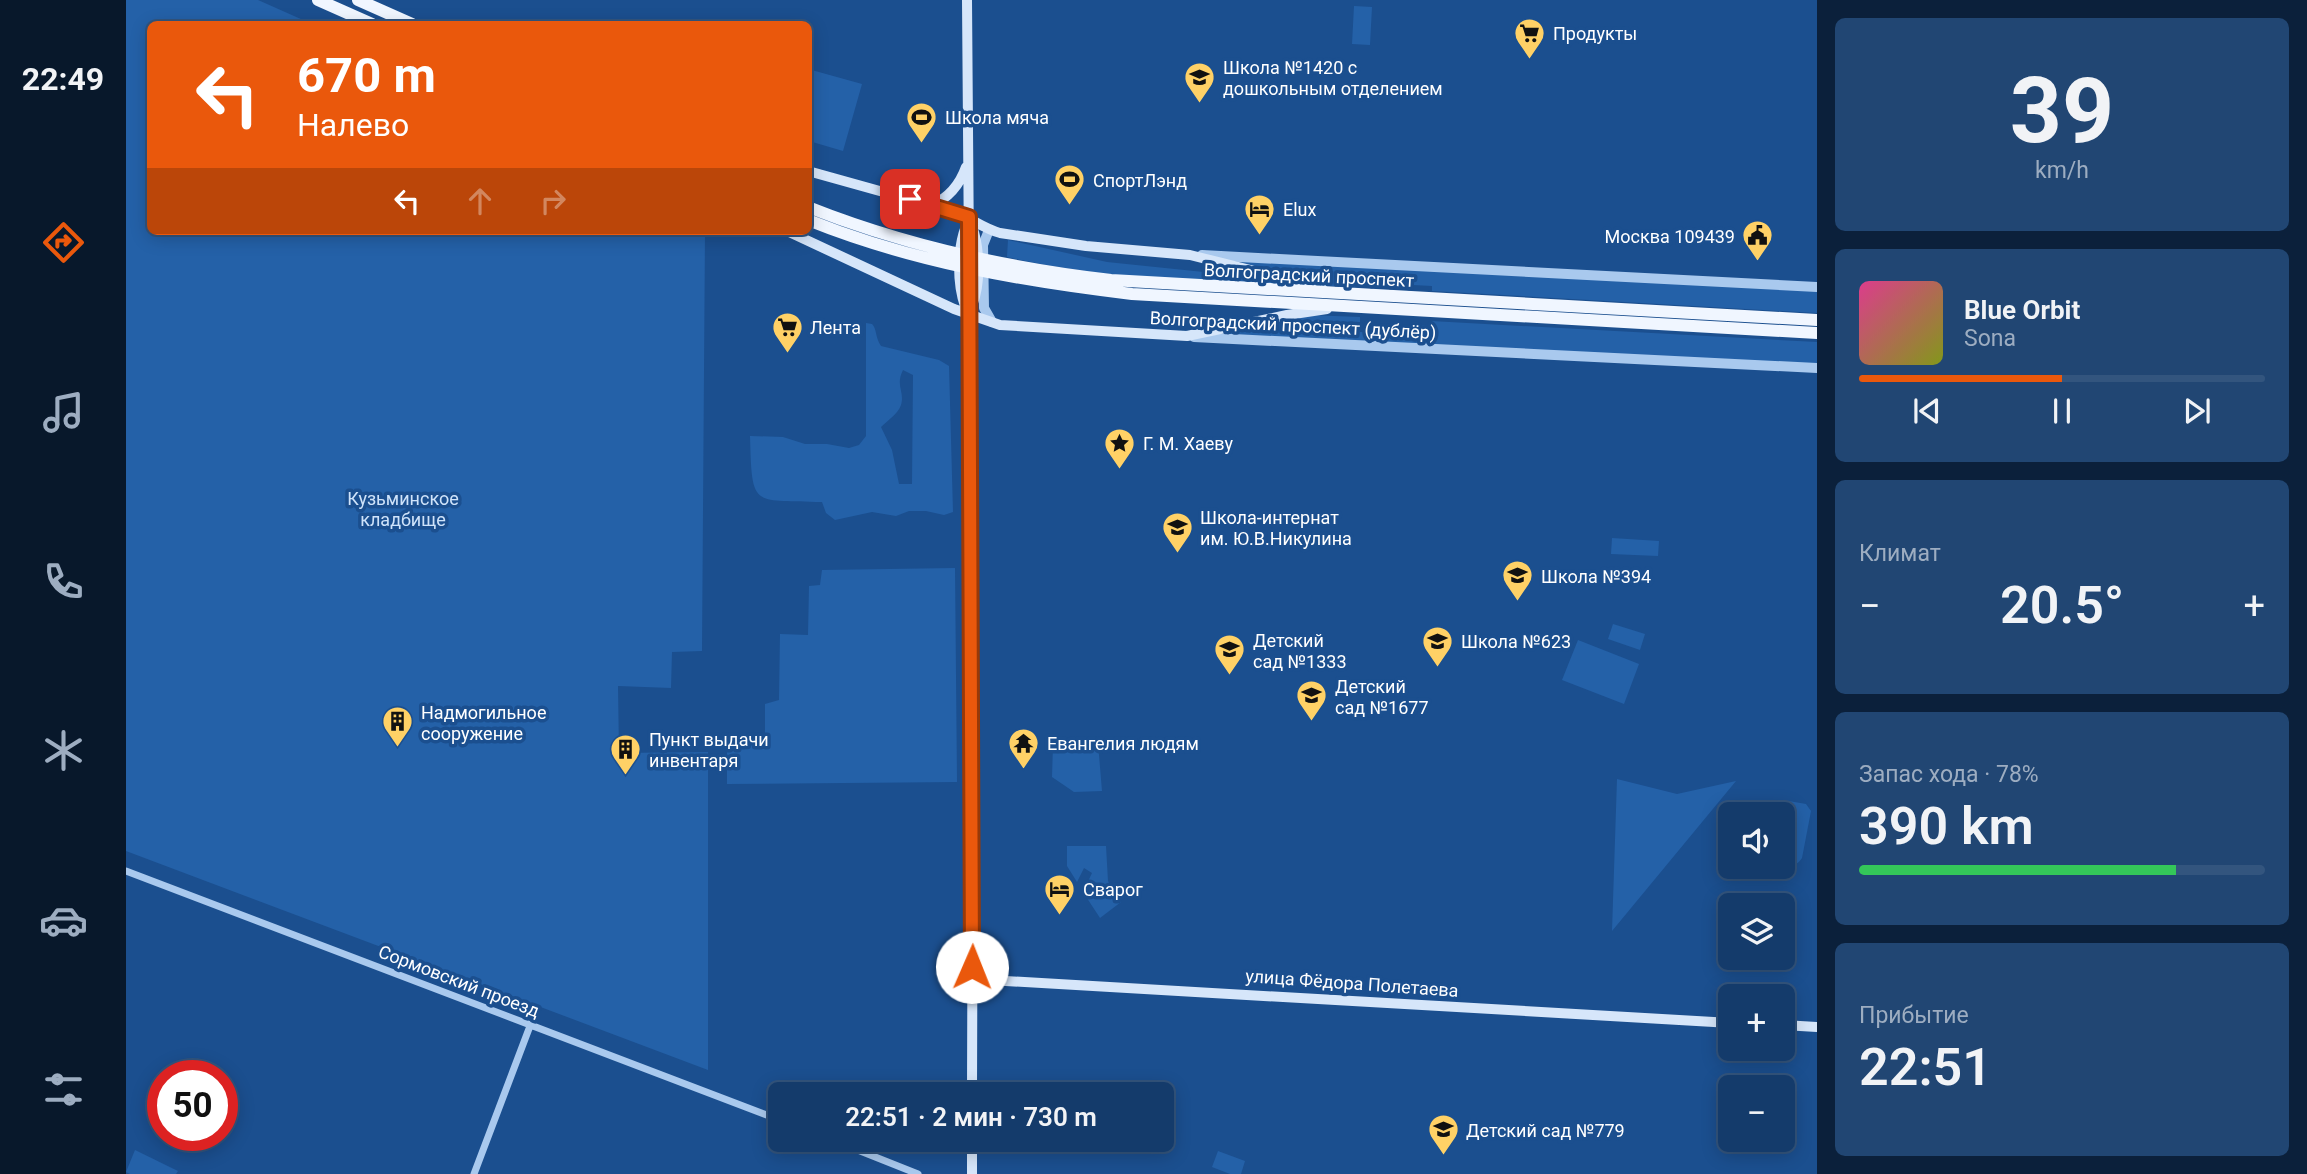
<!DOCTYPE html>
<html lang="ru">
<head>
<meta charset="utf-8">
<style>
	:root { --surface:#143b6b; --page:#214673; --text:#f1f3f6; --muted:#9dadc1; --line:#33557e; --accent:#ea580c }
	body { margin:0; font-family:Roboto,sans-serif; background:var(--page); color:var(--text); height:100vh; display:flex; flex-direction:column; font-size:26px; white-space:nowrap }
	* { box-sizing:border-box; margin:0 }
	p { font-size:23px; color:var(--muted) }
	.icon { flex:none; width:38px; height:38px; fill:none; stroke:currentColor; stroke-width:2; stroke-linecap:round; stroke-linejoin:round }
	.map { position:relative; flex:1; overflow:hidden }
	.panel { display:flex; flex-direction:column; gap:18px; padding:18px; background:#0b203b; width:490px }
	.panel>* { flex:none }
	.hud { position:absolute; left:21px; top:21px; width:665px; height:214px; border-radius:10px; box-shadow:0 4px 18px #0003,0 0 0 2px var(--line); background:#ea580c; color:#fff; overflow:hidden }
	.fabs { position:absolute; left:1592px; top:802px; display:grid; gap:14px }
	.fabs a { display:grid; place-items:center; width:77px; height:77px; border-radius:10px; background:var(--surface); box-shadow:0 4px 18px #0003,0 0 0 2px var(--line); font-size:35px }
	.speed { position:absolute; left:21px; top:1060px; display:flex; gap:14px; font-size:35px; font-weight:700; text-align:center }
	.speed>* { display:grid; place-content:center; width:91px; height:91px; border-radius:50%; background:var(--surface); box-shadow:0 4px 18px #0003,0 0 0 2px var(--line); line-height:1 }
	.speed .limit { border:10px solid #d22; background:#fff; color:#111 }
	.pin { position:absolute; display:grid; place-items:center; width:60px; height:60px; color:#fff; margin:-30px; border-radius:14px; box-shadow:0 4px 10px #0006 }
	.me { position:absolute; width:77px; margin:-38px; rotate:1deg; stroke-linejoin:round; filter:drop-shadow(0 0 5px #0008) }
	.turn { display:flex; align-items:center; gap:24px; height:147px; padding:0 35px; font-size:32px }
	.turn .icon { width:91px; height:91px; stroke-width:2.5 }
	.turn b { display:block; font-size:49px; line-height:60px }
	.lanes { display:flex; align-items:center; height:66px; padding:0 35px; background:#0003; justify-content:center; gap:35px; direction:ltr }
	.lanes .off { opacity:.35 }
	.big { font-size:52px; font-weight:600; line-height:1.1 }
	.panel .tile { flex:1; display:flex; flex-direction:column; justify-content:center; gap:10px; min-width:0; padding:0 24px; border-radius:10px; background:var(--page) }
	.panel .dial { align-items:center; gap:0 }
	.dial b { font-size:91px; line-height:1 }
	.song { display:flex; align-items:center; gap:21px }
	.cover { width:84px; height:84px; border-radius:10px; background:linear-gradient(135deg,hsl(330 70% 55%),hsl(70 70% 35%)) }
	.played { height:7px; border-radius:4px; background:linear-gradient(90deg,var(--accent) 50%,var(--line) 50%) }
	.keys { display:flex; justify-content:space-around; direction:ltr }
	.heat { display:flex; justify-content:space-between; align-items:center; font-size:38px; direction:ltr }
	.charge { height:10px; border-radius:5px; background:linear-gradient(90deg,#34c759 78%,var(--line) 0) }
	.trip { position:absolute; left:642px; top:1082px; width:406px; height:70px; border-radius:10px; background:var(--surface); box-shadow:0 4px 18px #0003,0 0 0 2px var(--line); font-weight:600; line-height:70px; text-align:center }
	main { display:flex; flex:1; min-height:0 }
	.menu { display:flex; flex-direction:column; width:126px; justify-content:space-around; align-items:center; background:#08182b; color:var(--muted) }
	.menu .icon { width:49px; height:49px }
	.menu .active { color:var(--accent) }
	.menu b { font-size:32px; color:var(--text) }
	.map>svg:first-child { display:block }
	.green { fill:#2461a8; fill-rule:evenodd }
	.lines { fill:none; stroke-linecap:round; stroke-linejoin:round }
	.minor { stroke:#a9c9ee; stroke-width:7 }
	.tertiary { stroke:#a9c9ee; stroke-width:10 }
	.secondary { stroke:#d6e6fa; stroke-width:10 }
	.primary { stroke:#f0f6ff; stroke-width:12 }
	.route-casing { stroke:#983908; stroke-width:18 }
	.route { stroke:#ea580c; stroke-width:12 }
	.labels { text-anchor:middle; dominant-baseline:central; stroke-width:7; stroke-linejoin:round; paint-order:stroke }
	.poi-label { font-size:18px; fill:#fff; stroke:#1b4f8f; text-anchor:start }
	.street-label { font-size:18px; fill:#fff; stroke:#1b4f8f }
	.park-label { font-size:18px; fill:#cfe3fa; stroke:#1b4f8f }
</style>
</head>
<body>
<main>
<nav class="menu">
<b>22:49</b>
<svg class="icon active" aria-label="directions" viewBox="0 0 24 24"><path d="M12 3l9 9-9 9-9-9zM9 14v-3h6M13 9l2 2-2 2"/></svg>
<svg class="icon" aria-label="music" viewBox="0 0 24 24"><path d="M9 18V5l10-2v13"/><circle cx="6" cy="18" r="3"/><circle cx="16" cy="16" r="3"/></svg>
<svg class="icon" aria-label="phone" viewBox="0 0 24 24"><path d="M5 4h4l2 5-3 2q2 4 5 5l2-3 5 2v4C11 20 4 13 5 4z"/></svg>
<svg class="icon" aria-label="climate" viewBox="0 0 24 24"><path d="M12 3v18M4 7l16 10M4 17L20 7"/></svg>
<svg class="icon" aria-label="car" viewBox="0 0 24 24"><path d="M5 17H2v-5l4-1 3-4h7l3 4 3 1v5h-3M9 17h6M6 11h13"/><circle cx="7" cy="17" r="2"/><circle cx="17" cy="17" r="2"/></svg>
<svg class="icon" aria-label="filters" viewBox="0 0 24 24"><path d="M4 7h16M4 17h16"/><circle cx="9" cy="7" r="2"/><circle cx="15" cy="17" r="2"/></svg>
</nav>
<div class="map">
<svg width="1691" height="1174" viewBox="0 0 1691 1174">
	<rect width="100%" height="100%" fill="#1b4f8f"/>
	<path class="green" d="M0 0H132L186 24H24V231H579L576 651 546 652 545 688 492 686 493 753 582 752V1070L0 851Z
		M1228 6 1246 7 1244 45 1226 44Z
		M682 69 736 84 717 151 683 141Z
		M882 240 981 262 1097 274 1107 269 1174 287C1076 282 977 279 881 257Z
		M1107 260 1691 291V313L1306 291V286L1230 282 1229 287 1191 285Z
		M1183 315 1234 317V332L1288 335 1289 325 1304 326 1305 321 1691 342V367L1105 335 1103 330Z
		M740 323 746 324C751 329 749 337 755 346L813 360 823 366 827 512 818 515 800 511H783L770 516 746 512 709 520 700 513 696 502C626 499 626 510 624 436L657 437 679 444H701L723 448 733 445 740 436ZM777 370 787 375 786 484H773L766 450 755 427C762 420 772 414 775 405 779 391 769 386 777 370Z
		M1486 538 1533 541 1532 556 1485 554Z
		M829 568 831 782 601 784V740L639 739V704L653 700 654 634 682 635 683 586 694 585 696 570Z
		M1487 624 1519 634 1514 650 1482 639Z
		M1452 640 1513 664 1498 704 1436 680Z
		M972 743 976 791 948 792 926 777 927 745Z
		M1491 779 1551 794 1610 781 1486 931Z
		M1663 801 1680 804 1685 811 1676 858C1671 866 1666 866 1657 864V814H1654L1656 806Z
		M941 846H980L982 881 995 902 974 918 957 892 966 873 958 868 951 882 941 866Z
		M9 1150 52 1171 50 1174H4L0 1172Z
		M1092 1151 1119 1161 1115 1174H1104L1086 1167Z"/>
	<g class="lines">
		<path class="minor" d="M0 871 654 1120
			M704 1139 792 1174
			M348 1174 404 1026"/>
		<path class="tertiary" d="M863 230 857 245 858 308 866 322
			M1076 255 1691 287
			M1068 337 1691 368"/>
		<path class="secondary" d="M841 0 847 770 846 1094
			M682 171 829 212C845 218 858 229 874 233L960 246 1064 255 1196 288
			M806 205C822 198 834 184 840 167
			M661 231 828 309 874 325 1061 336 1161 315 1201 309
			M839 306C831 283 831 249 840 226
			M846 306C855 283 854 249 846 226
			M846 979 1605 1023
			M1657 1025 1691 1027
			M846 1139V1174"/>
		<path class="primary" d="M192 0 246 24
			M232 0 286 24
			M682 207C780 246 881 268 985 280L1691 320
			M682 220C786 262 896 281 1006 294L1691 333"/>
	</g>
	<g class="lines">
		<defs>
			<path id="route" d="M784 199 843 217 846 967"/>
		</defs>
		<use href="#route" class="route-casing"/>
		<use href="#route" class="route"/>
	</g>
	<defs>
		<symbol id="supermarket-pin" viewBox="-11 -11 22 30"><path d="M0 17L-7.5 6A9.5 9.5 0 1 1 7.5 6Z" fill="#ffd166" stroke="#1b4f8f"/><path d="M-6-5.5h2.5l.6 2H6L4.5 2H-2.5L-4.4-4H-6ZM-1.5 3.2a1.3 1.3 0 1 0 .1 0ZM3 3.2a1.3 1.3 0 1 0 .1 0Z" fill="#111"/></symbol>
		<symbol id="school-pin" viewBox="-11 -11 22 30"><path d="M0 17L-7.5 6A9.5 9.5 0 1 1 7.5 6Z" fill="#ffd166" stroke="#1b4f8f"/><path d="M0-5L7-2L0 1L-7-2ZM-4 1L0 2.5L4 1V4Q0 6-4 4Z" fill="#111"/></symbol>
		<symbol id="stadium-pin" viewBox="-11 -11 22 30"><path d="M0 17L-7.5 6A9.5 9.5 0 1 1 7.5 6Z" fill="#ffd166" stroke="#1b4f8f"/><path d="M0-5a6.5 5 0 1 0 0 10a6.5 5 0 1 0 0-10ZM-3.5-1.8h7v3.6h-7Z" fill="#111"/></symbol>
		<symbol id="hotel-pin" viewBox="-11 -11 22 30"><path d="M0 17L-7.5 6A9.5 9.5 0 1 1 7.5 6Z" fill="#ffd166" stroke="#1b4f8f"/><path d="M-6-4.5h1.5V1H6V5H4.5V3h-9V5H-6ZM-4 0a1.8 1.8 0 1 1 3.6 0ZM.5 0V-2.5h3Q6-2.5 6 0Z" fill="#111"/></symbol>
		<symbol id="civic-pin" viewBox="-11 -11 22 30"><path d="M0 17L-7.5 6A9.5 9.5 0 1 1 7.5 6Z" fill="#ffd166" stroke="#1b4f8f"/><path d="M-.6-6.5H3V-4.5H.6V-3L4-1V1h2V6H-6V1h2V-1L-.6-3ZM-1.2 2.5V6h2.4V2.5Z" fill="#111"/></symbol>
		<symbol id="sight-pin" viewBox="-11 -11 22 30"><path d="M0 17L-7.5 6A9.5 9.5 0 1 1 7.5 6Z" fill="#ffd166" stroke="#1b4f8f"/><path d="M0-6L1.8-2.2L6-1.7L2.9 1.2L3.7 5.4L0 3.3L-3.7 5.4L-2.9 1.2L-6-1.7L-1.8-2.2Z" fill="#111"/></symbol>
		<symbol id="building-pin" viewBox="-11 -11 22 30"><path d="M0 17L-7.5 6A9.5 9.5 0 1 1 7.5 6Z" fill="#ffd166" stroke="#1b4f8f"/><path d="M-4-6H4V6H1V3H-1V6H-4ZM-2.5-4.3h1.7v1.8h-1.7ZM.8-4.3h1.7v1.8H.8ZM-2.5-1h1.7V.8h-1.7ZM.8-1h1.7V.8H.8Z" fill="#111"/></symbol>
		<symbol id="temple-pin" viewBox="-11 -11 22 30"><path d="M0 17L-7.5 6A9.5 9.5 0 1 1 7.5 6Z" fill="#ffd166" stroke="#1b4f8f"/><path d="M0-6L5-2H3V0L6.5 2.5H4V6H1.5V3h-3V6H-4V2.5H-6.5L-3 0V-2H-5Z" fill="#111"/></symbol>
	</defs>
	<g fill-rule="evenodd">
		<use href="#supermarket-pin" x="1386" y="16" width="35" height="47"/>
		<use href="#school-pin" x="1056" y="60" width="35" height="47"/>
		<use href="#stadium-pin" x="778" y="100" width="35" height="47"/>
		<use href="#stadium-pin" x="926" y="162" width="35" height="47"/>
		<use href="#hotel-pin" x="1116" y="192" width="35" height="47"/>
		<use href="#civic-pin" x="1614" y="218" width="35" height="47"/>
		<use href="#supermarket-pin" x="644" y="310" width="35" height="47"/>
		<use href="#sight-pin" x="976" y="426" width="35" height="47"/>
		<use href="#school-pin" x="1034" y="510" width="35" height="47"/>
		<use href="#school-pin" x="1374" y="558" width="35" height="47"/>
		<use href="#school-pin" x="1294" y="624" width="35" height="47"/>
		<use href="#school-pin" x="1086" y="632" width="35" height="47"/>
		<use href="#school-pin" x="1168" y="678" width="35" height="47"/>
		<use href="#building-pin" x="254" y="704" width="35" height="47"/>
		<use href="#temple-pin" x="880" y="726" width="35" height="47"/>
		<use href="#building-pin" x="482" y="732" width="35" height="47"/>
		<use href="#hotel-pin" x="916" y="872" width="35" height="47"/>
		<use href="#school-pin" x="1300" y="1112" width="35" height="47"/>
	</g>
	<g class="labels">
		<g class="poi-label">
			<text x="1427" y="33">Продукты</text>
			<text x="1097" y="67">Школа №1420 с<tspan x="1097" dy="21">дошкольным отделением</tspan></text>
			<text x="819" y="117">Школа мяча</text>
			<text x="967" y="180">СпортЛэнд</text>
			<text x="1157" y="209">Elux</text>
			<text x="1609" y="236" text-anchor="end">Москва 109439</text>
			<text x="684" y="327">Лента</text>
			<text x="1017" y="443">Г. М. Хаеву</text>
			<text x="1074" y="517">Школа-интернат<tspan x="1074" dy="21">им. Ю.В.Никулина</tspan></text>
			<text x="1415" y="576">Школа №394</text>
			<text x="1127" y="640">Детский<tspan x="1127" dy="21">сад №1333</tspan></text>
			<text x="1335" y="641">Школа №623</text>
			<text x="1209" y="686">Детский<tspan x="1209" dy="21">сад №1677</tspan></text>
			<text x="295" y="712">Надмогильное<tspan x="295" dy="21">сооружение</tspan></text>
			<text x="523" y="739">Пункт выдачи<tspan x="523" dy="21">инвентаря</tspan></text>
			<text x="921" y="743">Евангелия людям</text>
			<text x="957" y="889">Сварог</text>
			<text x="1340" y="1130">Детский сад №779</text>
		</g>
		<g class="street-label">
			<text transform="translate(1183 275) rotate(3)">Волгоградский проспект</text>
			<text transform="translate(1167 325) rotate(3)">Волгоградский проспект (дублёр)</text>
			<text transform="translate(333 981) rotate(21)">Сормовский проезд</text>
			<text transform="translate(1226 983) rotate(4)">улица Фёдора Полетаева</text>
		</g>
		<g class="park-label">
			<text x="277" y="498">Кузьминское<tspan x="277" dy="21">кладбище</tspan></text>
		</g>
	</g>
</svg>
<div class="fabs">
<a><svg class="icon" aria-label="sound" viewBox="0 0 24 24"><path d="M4 9h4l5-4v14l-5-4H4zM17 9q2 3 0 6"/></svg></a>
<a><svg class="icon" aria-label="layers" viewBox="0 0 24 24"><path d="M12 4l9 5-9 5-9-5zM3 14l9 5 9-5"/></svg></a>
<a>+</a>
<a>−</a>
</div>
<div class="speed"><div class="limit">50</div></div>
<div class="pin" style="left:784px;top:199px;background:#d93025"><svg class="icon" aria-label="arrive" viewBox="0 0 24 24"><path d="M6 21V4h12l-3 4 3 4H6"/></svg></div>
<svg class="me" style="left:846px;top:967px" viewBox="-20 -20 40 40"><circle r="19" fill="#fff"/><path d="M0-13L10 11 0 6-10 11z" fill="#ea580c"/></svg>
<div class="trip">22:51 · 2 мин · 730 m</div>
<div class="hud">
<div class="turn"><svg class="icon" aria-label="left" viewBox="0 0 24 24"><path d="M17 20v-9H6M10 6l-5 5 5 5"/></svg><div><b>670 m</b>Налево</div></div>
<div class="lanes"><svg class="icon" aria-label="left" viewBox="0 0 24 24"><path d="M17 20v-9H6M10 6l-5 5 5 5"/></svg><svg class="icon off" aria-label="ahead" viewBox="0 0 24 24"><path d="M12 20V5M6 11l6-6 6 6"/></svg><svg class="icon off" aria-label="right" viewBox="0 0 24 24"><path d="M7 20v-9h11M14 6l5 5-5 5"/></svg></div>
</div>
</div>
<section class="panel">
<div class="tile dial"><b>39</b><p>km/h</p></div>
<div class="tile">
<div class="song"><i class="cover"></i><div><b>Blue Orbit</b><p>Sona</p></div></div>
<div class="played"></div>
<div class="keys"><svg class="icon" aria-label="previous" viewBox="0 0 24 24"><path d="M18 5L8 12l10 7zM5 5v14"/></svg><svg class="icon" aria-label="pause" viewBox="0 0 24 24"><path d="M8 5v14M16 5v14"/></svg><svg class="icon" aria-label="next" viewBox="0 0 24 24"><path d="M6 5l10 7-10 7zM19 5v14"/></svg></div>
</div>
<div class="tile"><p>Климат</p>
<div class="heat"><a>−</a><b class="big">20.5°</b><a>+</a></div>
</div>
<div class="tile"><p>Запас хода · 78%</p><b class="big">390 km</b><div class="charge"></div></div>
<div class="tile"><p>Прибытие</p><b class="big">22:51</b></div>
</section>
</main>
</body>
</html>
